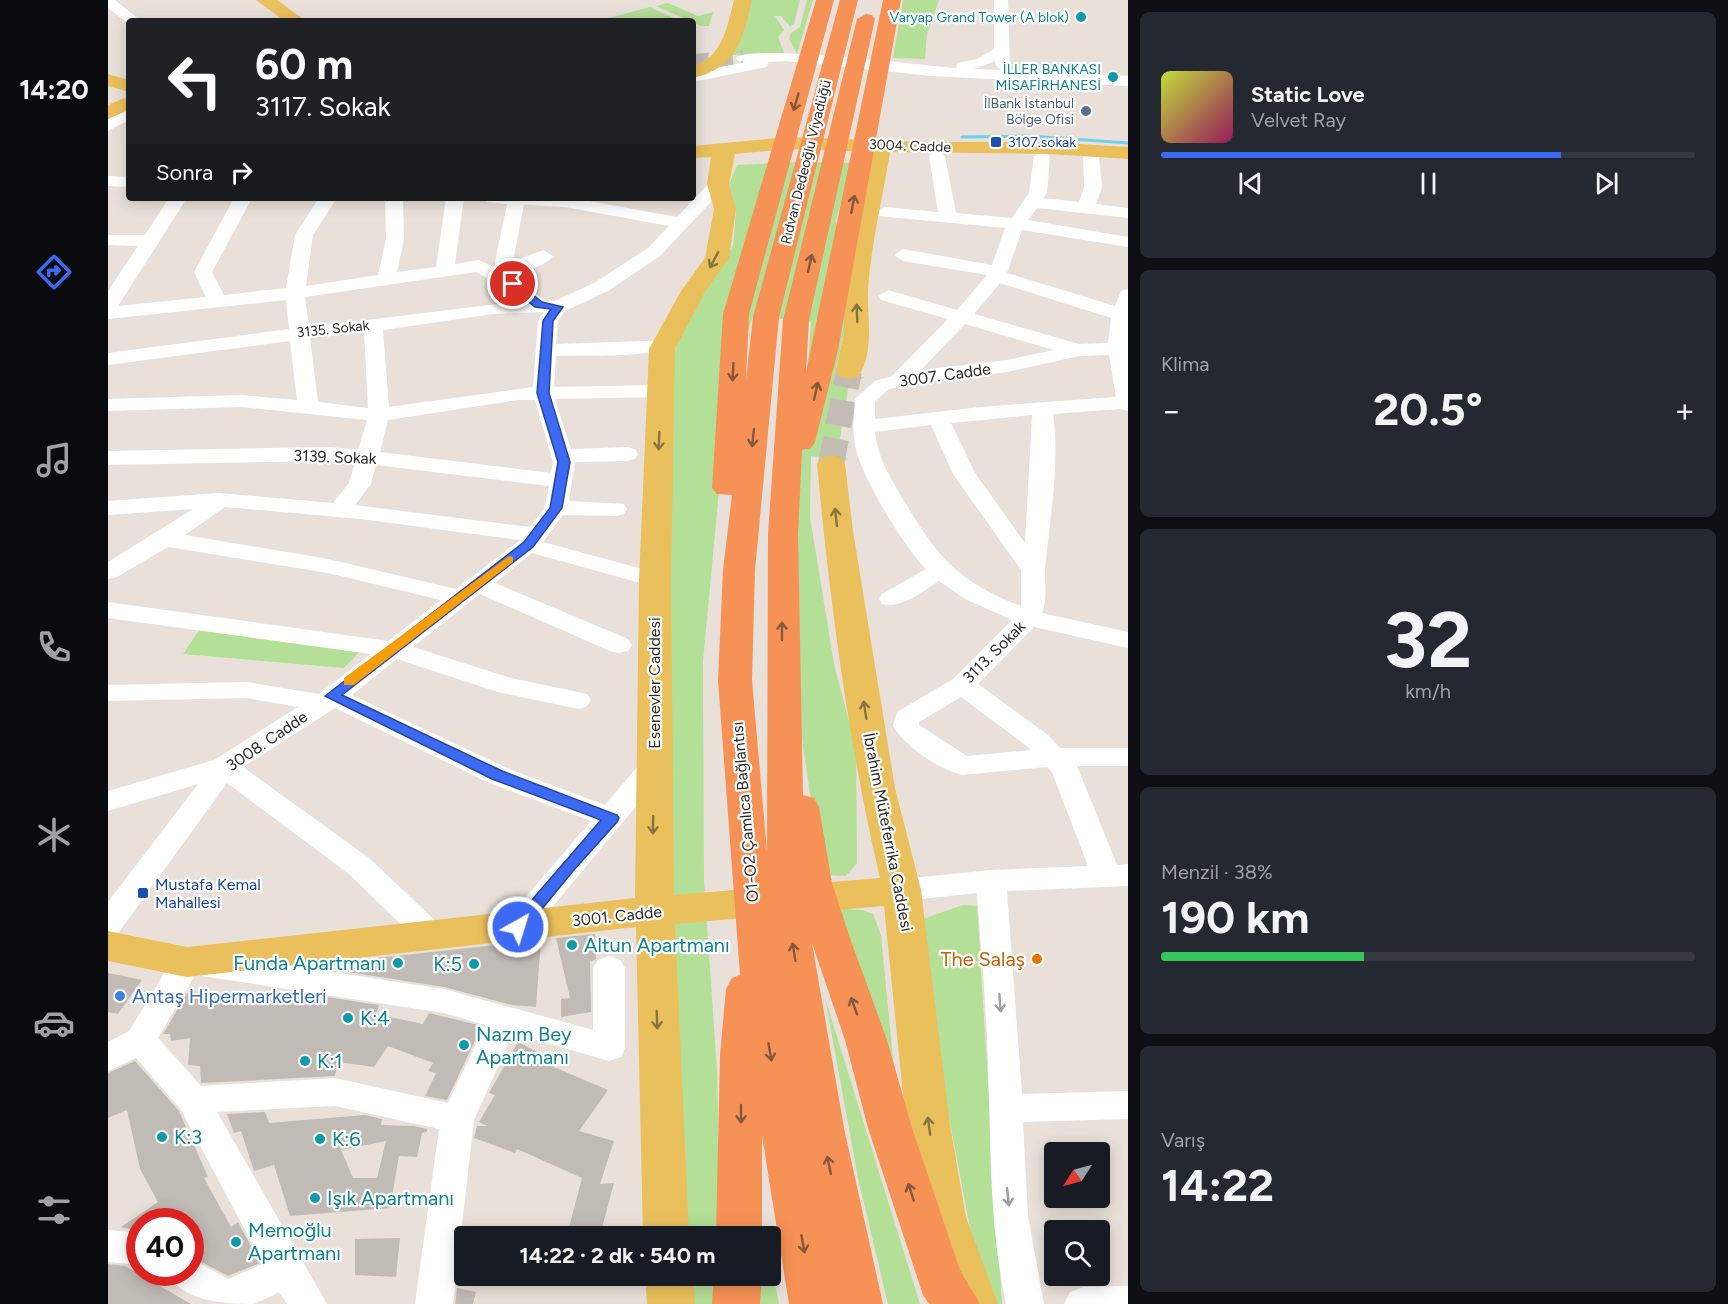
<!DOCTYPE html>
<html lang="tr">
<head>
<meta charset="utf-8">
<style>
	:root { --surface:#171b24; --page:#242831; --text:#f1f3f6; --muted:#9ea1a6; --line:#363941; --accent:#3d6af2 }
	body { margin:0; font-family:Figtree,sans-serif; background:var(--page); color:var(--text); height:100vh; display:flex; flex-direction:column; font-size:22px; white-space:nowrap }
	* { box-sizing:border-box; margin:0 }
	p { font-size:20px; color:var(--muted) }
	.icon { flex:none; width:33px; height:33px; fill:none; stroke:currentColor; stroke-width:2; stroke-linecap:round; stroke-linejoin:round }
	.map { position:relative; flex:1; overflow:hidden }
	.details { display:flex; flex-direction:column; gap:12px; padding:12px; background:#0d0f14; width:600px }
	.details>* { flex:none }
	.top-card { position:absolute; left:18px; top:18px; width:570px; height:183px; border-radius:6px; box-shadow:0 3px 15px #0003; background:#202124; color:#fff; overflow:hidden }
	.needle { width:39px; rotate:234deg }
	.tools { position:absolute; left:936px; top:1142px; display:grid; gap:12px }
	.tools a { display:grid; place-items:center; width:66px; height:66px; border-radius:6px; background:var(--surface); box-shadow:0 3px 15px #0003; font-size:30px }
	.speed { position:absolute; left:18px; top:1208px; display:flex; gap:12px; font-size:30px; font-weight:700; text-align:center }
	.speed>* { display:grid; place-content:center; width:78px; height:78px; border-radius:50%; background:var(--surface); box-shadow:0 3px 15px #0003; line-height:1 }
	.speed .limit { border:9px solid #d22; background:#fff; color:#111 }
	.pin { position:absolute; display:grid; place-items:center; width:51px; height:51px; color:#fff; margin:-26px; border:3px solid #fff; border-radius:50%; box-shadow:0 2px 6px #0007 }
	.me { position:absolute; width:66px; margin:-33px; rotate:39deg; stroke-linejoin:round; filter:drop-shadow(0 0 4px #0008) }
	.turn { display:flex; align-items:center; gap:21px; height:126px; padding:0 30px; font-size:27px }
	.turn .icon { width:78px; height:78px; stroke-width:2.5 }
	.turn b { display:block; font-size:42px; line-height:51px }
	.then { display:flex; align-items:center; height:57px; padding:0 30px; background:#0003; gap:12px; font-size:22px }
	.big { font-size:45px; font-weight:700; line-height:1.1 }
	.details .tile { flex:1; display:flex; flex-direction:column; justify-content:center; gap:9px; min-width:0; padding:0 21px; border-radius:9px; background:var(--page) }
	.details .dial { align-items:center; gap:0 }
	.dial b { font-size:78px; line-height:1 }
	.song { display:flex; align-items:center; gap:18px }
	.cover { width:72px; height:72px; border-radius:9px; background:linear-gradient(135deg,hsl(70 70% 55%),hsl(330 70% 35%)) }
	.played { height:6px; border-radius:3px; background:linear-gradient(90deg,var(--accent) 75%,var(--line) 75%) }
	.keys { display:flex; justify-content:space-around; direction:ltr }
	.heat { display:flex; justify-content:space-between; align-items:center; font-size:33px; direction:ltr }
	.charge { height:9px; border-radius:4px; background:linear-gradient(90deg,#34c759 38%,var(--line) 0) }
	.trip { position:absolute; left:346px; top:1226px; width:327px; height:60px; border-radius:6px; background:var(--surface); box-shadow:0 3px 15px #0003; font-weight:700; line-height:60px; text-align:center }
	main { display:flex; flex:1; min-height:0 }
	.tabs { display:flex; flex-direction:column; width:108px; justify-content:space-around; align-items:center; background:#090b0e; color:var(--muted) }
	.tabs .icon { width:42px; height:42px }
	.tabs .on { color:var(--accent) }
	.tabs b { font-size:27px; color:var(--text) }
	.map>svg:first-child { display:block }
	.green { fill:#b4df97 }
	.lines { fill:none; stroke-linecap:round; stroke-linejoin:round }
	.stream { stroke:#6ed0e9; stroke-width:3 }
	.building { fill:#c1bbb6; fill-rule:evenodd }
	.minor-tunnel { stroke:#c2bcb5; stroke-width:16; stroke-dasharray:16 8; stroke-linecap:butt }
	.major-tunnel { stroke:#c2bcb5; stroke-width:26; stroke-dasharray:26 13; stroke-linecap:butt }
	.minor { fill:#fff; fill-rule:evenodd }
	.major { fill:#eac05d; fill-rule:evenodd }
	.highway { fill:#f79256; fill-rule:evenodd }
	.oneway { stroke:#85573c }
	.oneway2 { stroke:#887442 }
	.oneway3 { stroke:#9e9e9e }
	.route { fill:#3d6af2; stroke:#28459d; stroke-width:1.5 }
	.slow { fill:#f59e0b }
	.culture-dot { fill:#0f9aa8; stroke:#fff; stroke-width:2 }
	.service-dot { fill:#5c6f8a; stroke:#fff; stroke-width:2 }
	.transit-dot { fill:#1a4fb4; stroke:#fff; stroke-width:2 }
	.food-dot { fill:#e8710a; stroke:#fff; stroke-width:2 }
	.shop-dot { fill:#3f7fe0; stroke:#fff; stroke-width:2 }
	.labels { text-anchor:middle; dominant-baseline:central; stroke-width:4.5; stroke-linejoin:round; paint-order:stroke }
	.far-culture-label { font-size:14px; fill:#0d838f; stroke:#fff; text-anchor:end }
	.far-service-label { font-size:14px; fill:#4e5e75; stroke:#fff; text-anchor:end }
	.far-transit-label { font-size:14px; fill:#164399; stroke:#fff; text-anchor:start }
	.far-street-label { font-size:14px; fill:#272727; stroke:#fff }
	.street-label { font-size:16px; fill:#272727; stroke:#fff }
	.transit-label { font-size:16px; fill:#164399; stroke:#fff; text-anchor:start }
	.near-culture-label { font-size:20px; fill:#0d838f; stroke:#fff; text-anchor:start }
	.near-food-label { font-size:20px; fill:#c56008; stroke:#fff; text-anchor:end }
	.near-shop-label { font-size:20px; fill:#366cbe; stroke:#fff; text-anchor:start }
</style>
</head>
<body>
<main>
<nav class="tabs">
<b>14:20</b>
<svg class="icon on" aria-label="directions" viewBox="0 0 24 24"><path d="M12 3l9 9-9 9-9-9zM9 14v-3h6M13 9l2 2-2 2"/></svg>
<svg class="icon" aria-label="music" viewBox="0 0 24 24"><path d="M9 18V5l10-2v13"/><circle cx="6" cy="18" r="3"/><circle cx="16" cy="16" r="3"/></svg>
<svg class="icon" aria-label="phone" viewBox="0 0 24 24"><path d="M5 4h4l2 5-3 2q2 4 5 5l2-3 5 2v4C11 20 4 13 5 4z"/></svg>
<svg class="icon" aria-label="climate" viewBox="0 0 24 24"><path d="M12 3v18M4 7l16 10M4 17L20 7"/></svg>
<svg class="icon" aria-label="car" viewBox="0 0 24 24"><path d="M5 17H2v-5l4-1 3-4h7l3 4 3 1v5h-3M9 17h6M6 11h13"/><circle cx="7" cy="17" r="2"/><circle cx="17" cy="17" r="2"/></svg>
<svg class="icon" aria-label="filters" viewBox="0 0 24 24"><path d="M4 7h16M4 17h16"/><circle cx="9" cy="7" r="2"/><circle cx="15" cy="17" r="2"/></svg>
</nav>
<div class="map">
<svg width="1020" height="1304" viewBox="0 0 1020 1304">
	<rect width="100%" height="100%" fill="#e9e1d9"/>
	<path class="green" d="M640 0H692L686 24 682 27 673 16H667L676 30 670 37 676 53 624 55Z
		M699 0H705L689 54 681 39 683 33 692 27Z
		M795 0H831L819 34 817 59 785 58Z
		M560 3 590 16 605 12 601 26H593L548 6Z
		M542 7 572 21H490Z
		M689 162 744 163 728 221 737 294V327L727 374 756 377 740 389 732 439 739 460 703 456 702 517 726 664 748 748 749 863 738 876 714 875 688 699 687 492 697 411 703 322 645 316 620 394 595 662 596 881 609 1070 613 1236H577L555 963 562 370 569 344 605 276 625 246 628 210 621 184 629 165Z
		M95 625 262 641 236 668 75 654Z
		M855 905 869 906 894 1304H884L874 1290 835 1087 815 919Z
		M720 908 754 910 765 914 773 935 791 1121Z
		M717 998 812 1304H780L751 1183Z
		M663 1262 671 1304H646L647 1275H663Z
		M581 1275H612L611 1304H583Z"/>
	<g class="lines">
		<path class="stream" d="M854 137 921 136 1020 143"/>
	</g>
	<path class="building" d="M487 934 488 959 482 962 483 1012 453 1017V999L462 998 448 938Z
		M433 940 428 1007 404 1005 336 987 233 971 232 962Z
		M0 973 34 980 10 1014 0 1012Z
		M89 992 199 994 271 1005 268 1014 315 1024 321 1013 374 1026 339 1100 317 1096 328 1073 320 1071 325 1063 280 1046 266 1067 230 1062 227 1076 93 1083 92 1066 80 1065 82 1038 63 1041 62 1034H55L79 993Z
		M410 1042 443 1059 441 1065 500 1090 471 1131 506 1141 492 1184 506 1183 492 1235 460 1231 474 1178 409 1149 407 1153 366 1138 369 1126H379L371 1122 387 1095 381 1093Z
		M27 1061 71 1111 100 1177 96 1178 123 1227 130 1222 152 1263 120 1276 82 1256V1221H32V1231L13 1227 50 1202 32 1169 19 1110 0 1118V1073Z
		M157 1112 161 1123 257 1115 274 1119 273 1125 305 1126 319 1129V1132L314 1133 309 1157 291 1156 282 1208 182 1216 166 1165 146 1171 133 1131 126 1133 119 1114ZM278 1141 269 1178H245L233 1150Z
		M292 1238 288 1277 247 1275V1239Z
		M0 1264 17 1266 83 1304H0Z
		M349 1288 368 1292 365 1304H347Z"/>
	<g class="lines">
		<path class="minor-tunnel" d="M585 62 635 58"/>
		<path class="major-tunnel" d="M723 464 741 371"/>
		<path class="minor" d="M0 0H7L33 21H21V24L0 8Z
			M886 0H900L902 66 896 70 1020 76V86L824 76 678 61 660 62 659 67 585 82V72L639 62 630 61 628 58C640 43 817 66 848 68L849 63 869 59 886 49ZM887 61 888 66 893 70 866 69Z
			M21 108V120L0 131V119Z
			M829 151 837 156 848 213 904 218 921 193 926 156 934 151 942 156 939 193 935 198 971 202 976 187 975 157 983 152 991 157 994 187 988 204 1020 208V218L929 208 920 220 1020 237V247L914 230 899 273 1007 306 1013 291 1020 289V411L1012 409 945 414C952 461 942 520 937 567 936 583 940 598 934 613L1020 632V648L926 627 870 684 940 735 952 748H1020V766H969L1009 865 1020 864V886L899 891 914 1094 1020 1091V1119L915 1122 920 1216 936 1304H898C881 1225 883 1147 880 1067 879 1009 873 951 869 893L794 901 783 898 779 890 783 882 794 879 883 870 980 866 944 772 939 767 854 775C830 769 798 747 785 726L789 712 845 679 904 620 857 599 831 581C815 591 794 609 774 604L771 599 774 594 818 569C796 547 752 475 747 445 744 429 746 415 747 399L767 381 784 376 840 319 773 300 770 296 780 290 849 310 879 275 795 261 786 255 795 249 884 265 897 228 770 216 767 212 776 207 830 212 821 156ZM892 283 1003 318 1000 343 971 344 866 314ZM857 324 946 350 899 360 813 370ZM1001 355 1008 397 872 407 767 419V401L781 389 806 383 899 372 972 356ZM924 415 917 543 867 473 843 423ZM823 425 845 474 913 570V606C852 583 830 558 798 504 784 480 770 460 767 432ZM853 697 920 747 923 750 859 756 811 725V722Z
			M0 176 21 177V187L0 186Z
			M610 179 616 180 619 184 616 188 552 256 500 291 457 311 450 321 448 344 564 340 567 344 564 348C526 358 486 355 448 356L446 387 552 385 559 387 562 391 559 395 552 397 447 399 463 449 519 447 527 449 530 454 527 459 519 461 467 462 461 501 516 504 519 509 516 514 508 516 455 515 435 542 556 575 559 580 556 585 547 587 424 553 387 583 520 639 524 645 520 651 511 653 502 651 372 594 305 647 403 678 479 694 483 700 479 706 470 709 390 692 289 659 244 695 399 768 497 805 536 759 546 757 556 759 560 766 556 773 421 935 410 938 399 935 395 927 399 919 483 821 379 782 227 708 135 767 261 858 335 928 339 936 335 944 324 948 313 944 241 874 119 783 11 932 0 935V902L90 784 0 811V791L106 760 190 707 139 698 0 701V685L139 682 211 694 263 654 0 618V602L280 641 333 600 220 573 60 547 9 577 0 579V562L85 509 0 515V501L111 493 225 503 241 483 247 463 222 461 0 465V451L222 447 250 450 259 420 133 407 0 411V399L133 395 189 400 182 341 0 365V353L181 329 178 300 0 319V291L30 246 0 245V235H37L61 198H79L10 306 98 297 86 272 126 198H144L104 272 116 295 178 288 187 235 211 198H229L205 235 198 286 270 275 278 239 277 198H295L296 239 289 272 328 267 338 198H356L347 264 371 260 386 267 399 204 379 202 376 198H464L569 217 604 180ZM416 205 457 207 561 226 540 248 486 283 447 301H437L406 277C417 270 438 266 445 256L436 250 405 261ZM368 272 398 288 414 301 201 327 197 297ZM436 312 430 321 425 387 281 407 275 330 385 314ZM256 332 260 408 210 402 202 338ZM410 400H427L445 462 443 473 272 452 280 420ZM268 465 441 486 437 507 422 527 247 505 263 484ZM117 507 252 519 412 540 348 589 220 559 77 535Z
			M79 950 336 989 485 1030V968L490 960 501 956 512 960 517 968V1048L513 1057 501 1061 405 1033 366 1120 345 1304H307L331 1129 227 1106 109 1112 219 1304H179L171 1292C163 1296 154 1301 145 1304 115 1304 72 1301 59 1272H82V1258L120 1279 155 1264 73 1110 28 1058 0 1071V1042L21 1031 68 954ZM87 975 336 1013 377 1025 340 1103 227 1078 93 1086 50 1038Z
			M0 1230 32 1233V1265L0 1262Z
			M1020 1286V1304H956L962 1292 975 1287Z"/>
		<path class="major" d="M148 0H169L198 21H177Z
			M626 0H644C634 41 630 67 585 78V66C615 57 619 27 626 0Z
			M0 74 21 80V92L0 86Z
			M21 96V110L0 119V105Z
			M681 137 821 142H940L1020 147V159L940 154 782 152C775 197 763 244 760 290 759 318 767 352 750 377L741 379 732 377 728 371 736 333V290L761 152 681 149 627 154 621 184 628 209 621 258 597 292 567 349 563 580 566 895 772 878C740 742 722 603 709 464L713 458 723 455 733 458 737 464 745 531 787 788 813 890 842 1125 858 1217 890 1304H842L812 1217 798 1125 776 906 567 924 581 1236H535L528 927 79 977 0 961V931L79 947 527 898 531 580 541 349 573 291 597 258 606 209 599 184 603 157 585 158V146Z
			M537 1275H585L587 1304H539Z"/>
		<path class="highway" d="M708 0H726L641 314 638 380 645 317 732 0H750L671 317 647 570 644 680 659 852 660 534 675 320 749 19 758 14 764 15 767 19 701 320 698 372 775 0H793L730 350 707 442 703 448 694 450 690 534 695 795 706 798 711 807 724 883 742 938 779 1040 804 1128 852 1270 872 1304H821L815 1295 760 1128 737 1040 704 943 736 1128 775 1304H681L654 1136V1236H608L612 1055 618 989 624 978 632 975 610 680 615 570 624 495 609 494 604 488 615 314Z
			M606 1275H654L652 1304H604Z"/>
	</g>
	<defs><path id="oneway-shaft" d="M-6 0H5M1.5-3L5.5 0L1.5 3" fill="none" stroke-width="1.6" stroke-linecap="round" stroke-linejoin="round" transform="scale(1.5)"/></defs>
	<g class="oneway">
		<use href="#oneway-shaft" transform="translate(688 102) rotate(106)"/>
		<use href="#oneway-shaft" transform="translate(745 204) rotate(-79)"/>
		<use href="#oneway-shaft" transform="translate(702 263) rotate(-77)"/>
		<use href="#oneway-shaft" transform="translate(625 372) rotate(93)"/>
		<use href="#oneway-shaft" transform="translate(708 391) rotate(-77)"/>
		<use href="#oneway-shaft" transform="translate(645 438) rotate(96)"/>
		<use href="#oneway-shaft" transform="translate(674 631) rotate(-90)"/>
		<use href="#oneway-shaft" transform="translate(686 952) rotate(-99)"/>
		<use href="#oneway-shaft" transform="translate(746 1006) rotate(-110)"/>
		<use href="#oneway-shaft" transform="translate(662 1052) rotate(80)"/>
		<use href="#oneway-shaft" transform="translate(633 1114) rotate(90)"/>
		<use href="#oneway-shaft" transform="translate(721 1165) rotate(-102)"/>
		<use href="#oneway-shaft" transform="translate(803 1192) rotate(-108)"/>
		<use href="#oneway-shaft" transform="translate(695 1244) rotate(80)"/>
	</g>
	<g class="oneway2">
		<use href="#oneway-shaft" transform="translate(606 260) rotate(118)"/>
		<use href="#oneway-shaft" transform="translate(749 313) rotate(-92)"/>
		<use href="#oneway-shaft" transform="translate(551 441) rotate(92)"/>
		<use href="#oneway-shaft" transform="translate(728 517) rotate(-96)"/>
		<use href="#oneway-shaft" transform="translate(757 710) rotate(-99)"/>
		<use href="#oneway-shaft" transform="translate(545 825) rotate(91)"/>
		<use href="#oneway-shaft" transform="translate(549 1020) rotate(88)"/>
		<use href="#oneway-shaft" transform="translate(821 1126) rotate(-98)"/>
	</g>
	<g class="oneway3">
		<use href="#oneway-shaft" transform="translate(892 1003) rotate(86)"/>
		<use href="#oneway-shaft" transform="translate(900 1197) rotate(84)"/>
	</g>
	<path class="route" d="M401 282H409L434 302 455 307 445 321 441 393 462 462 454 508 425 547 234 695 394 771 509 815 511 818 509 822 465 871 416 931H404L402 927 404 923 493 820 384 779 217 696 416 542 442 508 450 462 429 393 435 321 443 309 427 307 401 286Z"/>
	<path class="slow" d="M401 556 405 557V562L246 685H236V678Z"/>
	<g class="culture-dot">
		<circle cx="973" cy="17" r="6"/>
		<circle cx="1005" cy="77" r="6"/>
		<circle cx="464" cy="945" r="6"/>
		<circle cx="290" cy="963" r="6"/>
		<circle cx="366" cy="964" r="6"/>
		<circle cx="240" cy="1018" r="6"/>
		<circle cx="356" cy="1045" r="6"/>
		<circle cx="197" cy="1061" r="6"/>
		<circle cx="54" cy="1137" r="6"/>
		<circle cx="212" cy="1139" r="6"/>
		<circle cx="207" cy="1198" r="6"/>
		<circle cx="128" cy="1242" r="6"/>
	</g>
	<circle class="service-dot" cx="978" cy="111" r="6"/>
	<g class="transit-dot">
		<rect x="882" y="136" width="12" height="12" rx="3"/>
		<rect x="29" y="887" width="12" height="12" rx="3"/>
	</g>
	<circle class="food-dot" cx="929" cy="959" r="6"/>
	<circle class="shop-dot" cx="12" cy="996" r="6"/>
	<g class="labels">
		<g class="far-culture-label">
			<text x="961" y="17">Varyap Grand Tower (A blok)</text>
			<text x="993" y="69">İLLER BANKASI<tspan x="993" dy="16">MİSAFİRHANESİ</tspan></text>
		</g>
		<g class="far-service-label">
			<text x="966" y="103">İlBank İstanbul<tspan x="966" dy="16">Bölge Ofisi</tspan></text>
		</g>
		<g class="far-transit-label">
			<text x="900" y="142">3107.sokak</text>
		</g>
		<g class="far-street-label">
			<text transform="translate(802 146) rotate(2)">3004. Cadde</text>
			<text transform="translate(698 162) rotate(-76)">Rıdvan Dedeoğlu Viyadüğü</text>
			<text transform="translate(225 329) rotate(-6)">3135. Sokak</text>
		</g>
		<g class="street-label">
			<text transform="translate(837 375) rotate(-8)">3007. Cadde</text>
			<text transform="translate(227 457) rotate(2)">3139. Sokak</text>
			<text transform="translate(886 652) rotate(-45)">3113. Sokak</text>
			<text transform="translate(546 683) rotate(-90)">Esenevler Caddesi</text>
			<text transform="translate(159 741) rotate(-34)">3008. Cadde</text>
			<text transform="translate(637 812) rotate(-95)">O1-O2 Çamlıca Bağlantısı</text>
			<text transform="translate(780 832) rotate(79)">İbrahim Müteferrika Caddesi</text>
			<text transform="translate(509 916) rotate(-6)">3001. Cadde</text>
		</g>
		<g class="transit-label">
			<text x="47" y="884">Mustafa Kemal<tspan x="47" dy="18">Mahallesi</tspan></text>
		</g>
		<g class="near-culture-label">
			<text x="476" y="945">Altun Apartmanı</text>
			<text x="278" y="963" text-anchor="end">Funda Apartmanı</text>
			<text x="354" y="964" text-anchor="end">K:5</text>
			<text x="252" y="1018">K:4</text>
			<text x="368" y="1034">Nazım Bey<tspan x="368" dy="23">Apartmanı</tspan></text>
			<text x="209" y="1061">K:1</text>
			<text x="66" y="1137">K:3</text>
			<text x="224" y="1139">K:6</text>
			<text x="219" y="1198">Işık Apartmanı</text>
			<text x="140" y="1230">Memoğlu<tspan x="140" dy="23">Apartmanı</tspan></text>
		</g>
		<g class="near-food-label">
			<text x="917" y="959">The Salaş</text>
		</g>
		<g class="near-shop-label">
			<text x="24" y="996">Antaş Hipermarketleri</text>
		</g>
	</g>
</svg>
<div class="tools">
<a><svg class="needle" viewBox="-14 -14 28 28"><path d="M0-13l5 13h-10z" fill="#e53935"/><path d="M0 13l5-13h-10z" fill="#9ea1a6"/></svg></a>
<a><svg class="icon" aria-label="search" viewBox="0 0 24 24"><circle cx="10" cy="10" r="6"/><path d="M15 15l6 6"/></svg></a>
</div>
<div class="speed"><div class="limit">40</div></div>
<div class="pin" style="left:405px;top:284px;background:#d93025"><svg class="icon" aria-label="arrive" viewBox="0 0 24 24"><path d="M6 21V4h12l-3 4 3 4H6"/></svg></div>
<svg class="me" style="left:410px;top:927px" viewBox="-20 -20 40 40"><circle r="17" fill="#3d6af2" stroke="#fff" stroke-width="3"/><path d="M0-11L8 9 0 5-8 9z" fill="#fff"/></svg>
<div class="trip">14:22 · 2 dk · 540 m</div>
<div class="top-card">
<div class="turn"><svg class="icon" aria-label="left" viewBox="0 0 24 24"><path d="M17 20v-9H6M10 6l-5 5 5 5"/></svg><div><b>60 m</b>3117. Sokak</div></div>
<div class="then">Sonra<svg class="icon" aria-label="right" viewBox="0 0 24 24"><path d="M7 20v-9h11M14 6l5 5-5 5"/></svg></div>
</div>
</div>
<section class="details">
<div class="tile">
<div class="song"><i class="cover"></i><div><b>Static Love</b><p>Velvet Ray</p></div></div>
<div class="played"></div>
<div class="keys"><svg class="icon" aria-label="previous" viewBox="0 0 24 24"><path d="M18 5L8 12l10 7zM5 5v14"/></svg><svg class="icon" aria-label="pause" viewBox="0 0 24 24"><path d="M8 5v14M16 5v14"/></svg><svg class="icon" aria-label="next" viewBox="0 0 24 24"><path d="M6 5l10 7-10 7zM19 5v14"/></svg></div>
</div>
<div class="tile"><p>Klima</p>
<div class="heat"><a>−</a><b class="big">20.5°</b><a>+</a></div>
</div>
<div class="tile dial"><b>32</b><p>km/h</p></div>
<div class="tile"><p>Menzil · 38%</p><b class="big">190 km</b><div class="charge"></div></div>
<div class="tile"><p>Varış</p><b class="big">14:22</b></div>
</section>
</main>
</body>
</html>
